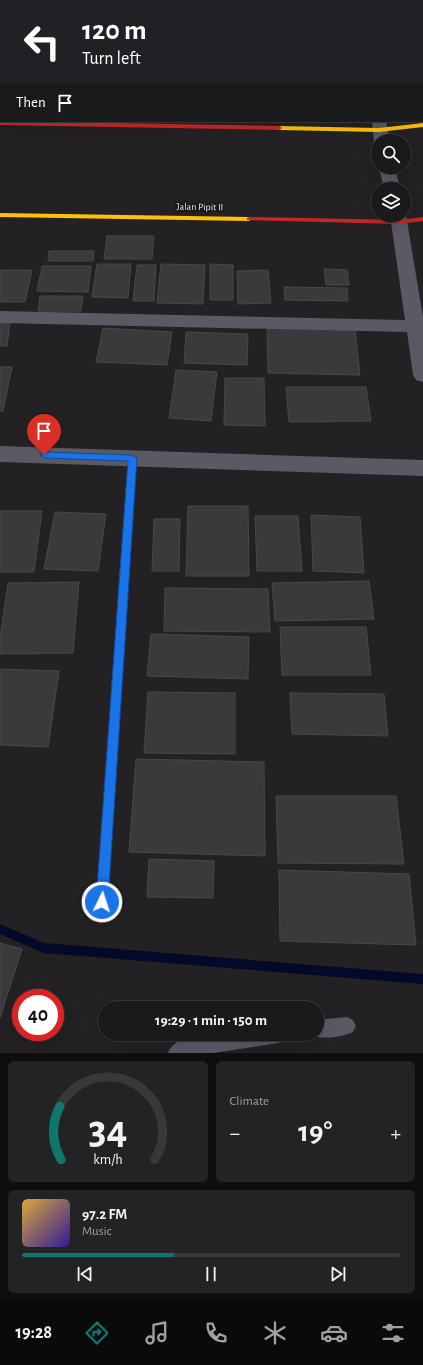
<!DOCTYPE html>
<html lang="en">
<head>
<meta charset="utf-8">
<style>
	:root { --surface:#1a191b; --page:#232224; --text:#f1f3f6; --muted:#9fa0a3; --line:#38383a; --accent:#0f766e }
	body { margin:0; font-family:"Alegreya Sans",sans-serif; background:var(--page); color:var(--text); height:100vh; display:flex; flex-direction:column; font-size:15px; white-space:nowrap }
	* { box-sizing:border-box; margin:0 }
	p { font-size:13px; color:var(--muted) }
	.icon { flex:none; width:22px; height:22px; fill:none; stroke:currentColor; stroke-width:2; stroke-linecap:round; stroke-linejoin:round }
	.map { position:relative; height:1053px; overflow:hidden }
	.panel { display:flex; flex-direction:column; gap:8px; padding:8px; background:#0e0e0f; flex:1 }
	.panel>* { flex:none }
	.guide { position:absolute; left:0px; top:0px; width:423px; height:122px; box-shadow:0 4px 16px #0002,0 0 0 1px var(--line); background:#202124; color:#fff; overflow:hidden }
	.fabs { position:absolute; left:371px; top:134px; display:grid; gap:8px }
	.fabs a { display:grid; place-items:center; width:40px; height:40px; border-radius:50%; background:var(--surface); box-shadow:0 4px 16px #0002,0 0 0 1px var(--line); font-size:20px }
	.speed { position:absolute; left:12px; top:989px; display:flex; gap:8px; font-size:20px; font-weight:700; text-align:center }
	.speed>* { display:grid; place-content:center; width:52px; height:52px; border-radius:50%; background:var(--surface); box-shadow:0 4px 16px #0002,0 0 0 1px var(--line); line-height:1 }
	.speed .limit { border:6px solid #d22; background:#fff; color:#111 }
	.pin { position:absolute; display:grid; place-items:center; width:34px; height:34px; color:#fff; margin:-41px -17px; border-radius:50% 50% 50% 0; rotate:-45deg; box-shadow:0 0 4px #0007 }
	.pin .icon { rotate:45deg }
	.me { position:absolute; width:44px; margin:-22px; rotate:4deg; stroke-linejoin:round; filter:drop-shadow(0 0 3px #0008) }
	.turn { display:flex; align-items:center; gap:14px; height:84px; padding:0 16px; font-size:18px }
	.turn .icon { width:52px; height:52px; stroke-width:2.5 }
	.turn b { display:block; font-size:28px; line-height:34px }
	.then { display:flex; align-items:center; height:38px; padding:0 16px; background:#0003; gap:8px; font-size:15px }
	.big { font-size:30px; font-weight:700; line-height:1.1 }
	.panel .widget { flex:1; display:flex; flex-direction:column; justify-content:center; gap:6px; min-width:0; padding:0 14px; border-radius:6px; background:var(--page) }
	.panel .dial { align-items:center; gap:0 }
	.dial svg { height:104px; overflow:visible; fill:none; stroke:var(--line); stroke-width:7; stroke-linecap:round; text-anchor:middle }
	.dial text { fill:var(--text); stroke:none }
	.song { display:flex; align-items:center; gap:12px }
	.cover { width:48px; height:48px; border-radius:6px; background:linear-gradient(135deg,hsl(40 70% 55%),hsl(250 70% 35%)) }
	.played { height:4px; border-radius:2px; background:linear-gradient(90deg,var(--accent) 40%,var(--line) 40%) }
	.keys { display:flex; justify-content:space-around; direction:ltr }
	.heat { display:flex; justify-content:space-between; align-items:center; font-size:22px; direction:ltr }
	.panel .tiles { flex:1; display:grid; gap:8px; grid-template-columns:1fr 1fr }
	.widget:last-child { grid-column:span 2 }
	.trip { position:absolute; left:98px; top:1001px; width:226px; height:40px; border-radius:20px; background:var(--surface); box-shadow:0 4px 16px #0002,0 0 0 1px var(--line); font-weight:700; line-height:40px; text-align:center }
	.tabs { display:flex; height:64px; justify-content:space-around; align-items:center; background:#0a0a0b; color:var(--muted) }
	.tabs .icon { width:28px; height:28px }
	.tabs .selected { color:var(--accent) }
	.tabs b { font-size:18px; color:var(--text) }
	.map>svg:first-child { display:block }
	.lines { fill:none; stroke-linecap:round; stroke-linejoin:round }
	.stream { fill:#030928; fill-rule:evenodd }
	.building { fill:#3c393c; stroke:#4a4749 }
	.lane { fill:#5a5964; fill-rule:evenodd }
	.street { fill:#5a5964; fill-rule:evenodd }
	.fast { fill:#4caf50; fill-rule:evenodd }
	.slow { fill:#ffc107; fill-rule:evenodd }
	.jam { fill:#c62828; fill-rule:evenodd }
	.route { fill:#1a73e8; stroke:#114b97 }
	.labels { text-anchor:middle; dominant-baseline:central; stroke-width:4; stroke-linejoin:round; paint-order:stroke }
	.far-street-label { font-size:10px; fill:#f0eef1; stroke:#1a171c }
</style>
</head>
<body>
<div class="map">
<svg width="423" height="1053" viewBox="0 0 423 1053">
	<rect width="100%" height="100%" fill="#232124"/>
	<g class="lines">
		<path class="stream" d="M0 924 44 943 423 974V984L44 953 0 934Z"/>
	</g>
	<path class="building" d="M107 236H154L152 259H104Z
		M49 251H94L93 261H48Z
		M97 264H131L128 298 92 297Z
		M161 264 205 265 203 304 157 303Z
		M210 264 233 265V300H210Z
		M137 265H156L154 301H133Z
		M42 266H91L88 292 37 291Z
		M324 269 347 270 349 285H326Z
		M0 270H32L25 302H0Z
		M268 270 271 303 238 304 237 271Z
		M284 287 347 288 348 301 285 300Z
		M40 296H83L81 311H38Z
		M10 323 7 346H0V324Z
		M267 327 355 329 360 375 268 373Z
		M103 328 172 332 167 365 96 362Z
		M186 332 248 334 247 365 184 363Z
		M0 367H12L3 411H0Z
		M176 370 217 372 211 421 169 418Z
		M225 378H264L265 426 224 425Z
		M286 387H366L371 421 289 422Z
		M188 506H248L249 576H186Z
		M0 511H42L34 572H0Z
		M55 512 106 514 98 571 44 569Z
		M311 515 360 517 364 573 313 571Z
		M255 516H298L302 571H257Z
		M154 519H180L179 571H152Z
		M369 581 374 619 275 621 272 583Z
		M79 582 73 653 0 654V638L8 583Z
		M165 588 268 589 270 632 164 631Z
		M280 627H366L371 675H282Z
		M151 634 249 637 248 679 147 676Z
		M0 669 59 671 48 747 0 745Z
		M148 692 235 693V754L144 753Z
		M290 693 384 694 388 736 292 734Z
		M136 759 264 762 265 856 129 852Z
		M276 796H396L404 864 278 863Z
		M149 859 214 861 213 898 147 897Z
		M279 870 409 874 416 945 280 941Z
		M0 943 22 949 0 1018Z"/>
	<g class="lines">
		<path class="lane" d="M98 0H106V1H98Z
			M0 11H1V15H0Z
			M423 99V105L422 106V100Z
			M347 1017 353 1020 356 1026 353 1032C342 1037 322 1040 311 1035L310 1034H317V1020Z
			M217 1034H287L284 1040 278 1043 213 1053H168C175 1035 200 1036 217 1034Z"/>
		<path class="street" d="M112 0H124V1H112Z
			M278 0H290V1H278Z
			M372 121H386L390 141H378V145L374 141Z
			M379 167H395L400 189H384Z
			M404 212 406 215 423 317V382L416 380 413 375 407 332 0 323V311L405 320 390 215H404Z
			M0 446 423 460V476L0 462Z"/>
		<path class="fast" d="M132 455 136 458 125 639 123 642 120 643 117 642 115 639 128 458Z"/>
		<path class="slow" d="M423 123V127L379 132 279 130 276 128 279 126 379 128Z
			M0 213 249 217 252 219 249 221 0 217Z"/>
		<path class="jam" d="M422 37H423V41H422Z
			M0 41H1V45H0Z
			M0 121 279 126 282 128 279 130 0 125Z
			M249 217 399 220 423 217V221L399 224 247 220V218Z
			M120 635 123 636 125 639 107 918 105 922 101 924 97 922 95 918 115 639 117 636Z"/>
	</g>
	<path class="route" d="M44 452 132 455 137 458 108 902 106 906 102 908 98 906 96 902 128 461 44 458 40 455Z"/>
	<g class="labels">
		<g class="far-street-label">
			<text transform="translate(200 207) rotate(1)">Jalan Pipit II</text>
		</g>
	</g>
</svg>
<div class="fabs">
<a><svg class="icon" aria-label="search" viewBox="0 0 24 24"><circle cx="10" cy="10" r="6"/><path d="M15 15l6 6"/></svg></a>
<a><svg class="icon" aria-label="layers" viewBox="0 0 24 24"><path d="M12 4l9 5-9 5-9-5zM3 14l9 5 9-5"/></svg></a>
</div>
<div class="speed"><div class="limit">40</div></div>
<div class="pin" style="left:44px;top:455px;background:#d93025"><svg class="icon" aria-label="arrive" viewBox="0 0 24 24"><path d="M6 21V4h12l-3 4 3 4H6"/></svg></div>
<svg class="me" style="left:102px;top:902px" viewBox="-20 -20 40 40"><circle r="17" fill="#1a73e8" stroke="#fff" stroke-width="3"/><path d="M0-11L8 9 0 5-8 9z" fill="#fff"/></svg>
<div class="trip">19:29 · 1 min · 150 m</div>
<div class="guide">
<div class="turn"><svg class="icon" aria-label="left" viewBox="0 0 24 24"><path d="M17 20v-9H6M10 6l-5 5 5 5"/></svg><div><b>120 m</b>Turn left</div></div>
<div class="then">Then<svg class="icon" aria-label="arrive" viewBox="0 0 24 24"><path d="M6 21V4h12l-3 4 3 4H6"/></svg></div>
</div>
</div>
<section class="panel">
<div class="tiles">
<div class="widget dial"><svg viewBox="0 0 100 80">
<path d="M14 69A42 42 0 1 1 86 69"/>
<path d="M14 69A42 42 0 0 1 13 28" stroke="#0f766e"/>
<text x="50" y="56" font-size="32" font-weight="700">34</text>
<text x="50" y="72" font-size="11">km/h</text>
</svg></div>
<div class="widget"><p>Climate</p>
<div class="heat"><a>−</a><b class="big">19°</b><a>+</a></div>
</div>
<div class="widget">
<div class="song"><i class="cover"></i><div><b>97.2 FM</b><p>Music</p></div></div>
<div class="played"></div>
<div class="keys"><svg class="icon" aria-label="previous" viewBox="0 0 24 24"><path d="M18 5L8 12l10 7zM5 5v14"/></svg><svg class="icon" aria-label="pause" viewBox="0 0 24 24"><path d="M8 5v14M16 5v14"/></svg><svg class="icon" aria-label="next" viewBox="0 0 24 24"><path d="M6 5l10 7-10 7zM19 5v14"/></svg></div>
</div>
</div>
</section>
<nav class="tabs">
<b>19:28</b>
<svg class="icon selected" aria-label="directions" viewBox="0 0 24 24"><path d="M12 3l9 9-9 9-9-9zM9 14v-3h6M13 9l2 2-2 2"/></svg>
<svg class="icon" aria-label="music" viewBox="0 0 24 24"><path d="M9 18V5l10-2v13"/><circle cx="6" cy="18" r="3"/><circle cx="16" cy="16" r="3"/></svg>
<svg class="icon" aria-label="phone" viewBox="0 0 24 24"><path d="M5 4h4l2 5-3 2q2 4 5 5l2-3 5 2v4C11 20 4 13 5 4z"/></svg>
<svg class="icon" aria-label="climate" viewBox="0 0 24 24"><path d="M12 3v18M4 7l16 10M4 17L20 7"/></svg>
<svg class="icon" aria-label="car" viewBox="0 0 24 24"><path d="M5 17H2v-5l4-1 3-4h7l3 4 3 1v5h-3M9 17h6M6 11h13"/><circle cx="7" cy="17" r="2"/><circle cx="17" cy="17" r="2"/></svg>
<svg class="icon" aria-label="filters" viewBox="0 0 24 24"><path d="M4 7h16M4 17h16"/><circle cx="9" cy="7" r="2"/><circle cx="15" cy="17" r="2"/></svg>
</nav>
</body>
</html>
